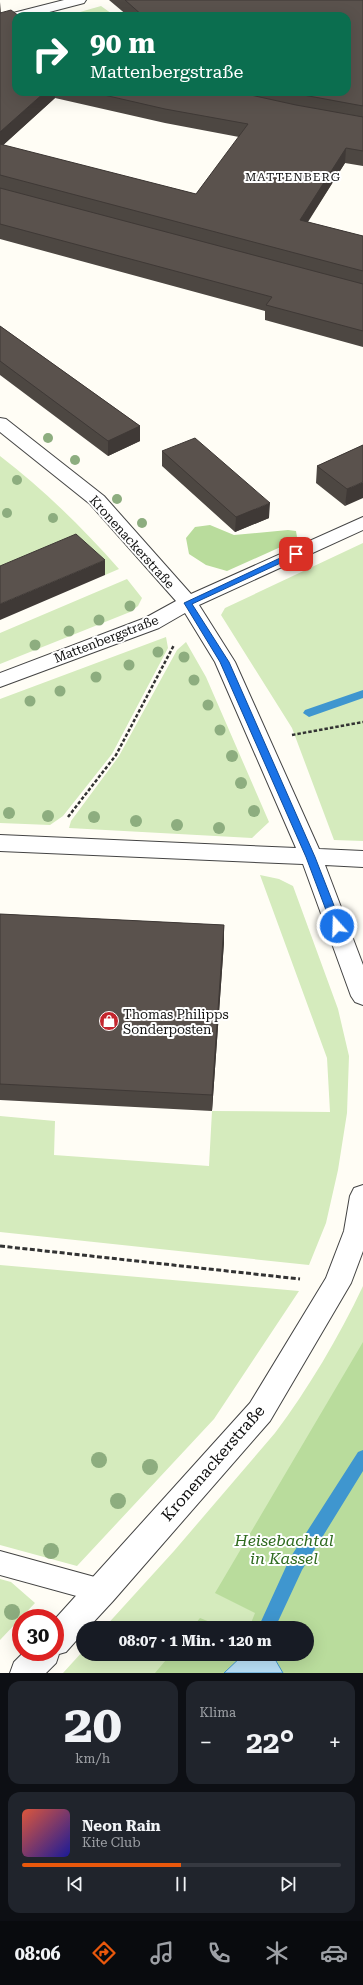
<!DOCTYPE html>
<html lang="de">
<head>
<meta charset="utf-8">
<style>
	:root { --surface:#171b24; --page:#20242c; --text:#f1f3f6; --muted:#9ea1a6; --line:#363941; --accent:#ea580c }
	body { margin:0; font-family:"Roboto Serif",serif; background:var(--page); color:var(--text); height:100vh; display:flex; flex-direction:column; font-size:15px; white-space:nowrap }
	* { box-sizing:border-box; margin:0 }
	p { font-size:13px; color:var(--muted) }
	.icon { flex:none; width:22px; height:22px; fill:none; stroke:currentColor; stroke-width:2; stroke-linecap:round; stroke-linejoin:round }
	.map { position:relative; height:1673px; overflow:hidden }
	.side { display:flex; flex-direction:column; gap:8px; padding:8px; background:#0d0f14; flex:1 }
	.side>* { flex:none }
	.top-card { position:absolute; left:12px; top:12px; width:339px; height:84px; border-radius:12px; box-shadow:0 4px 16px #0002; background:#0b6e4f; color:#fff; overflow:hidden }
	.speed { position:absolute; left:12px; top:1609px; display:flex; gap:8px; font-size:20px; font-weight:700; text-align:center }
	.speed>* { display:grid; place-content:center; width:52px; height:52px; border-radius:50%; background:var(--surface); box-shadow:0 4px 16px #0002; line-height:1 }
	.speed .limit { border:6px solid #d22; background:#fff; color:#111 }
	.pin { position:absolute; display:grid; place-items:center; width:34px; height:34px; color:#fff; margin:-17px; border-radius:8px; box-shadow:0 2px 6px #0006 }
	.me { position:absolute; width:44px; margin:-22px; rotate:340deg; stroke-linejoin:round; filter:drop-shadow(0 0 3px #0008) }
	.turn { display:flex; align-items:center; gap:14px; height:84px; padding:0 12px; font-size:18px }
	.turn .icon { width:52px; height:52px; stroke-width:2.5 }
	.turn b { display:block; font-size:28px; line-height:34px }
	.big { font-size:30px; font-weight:700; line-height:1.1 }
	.side .card { flex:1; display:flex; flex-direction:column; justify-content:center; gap:6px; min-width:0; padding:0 14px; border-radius:12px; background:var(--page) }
	.side .dial { align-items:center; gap:0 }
	.dial b { font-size:52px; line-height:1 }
	.song { display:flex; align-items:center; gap:12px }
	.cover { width:48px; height:48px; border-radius:6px; background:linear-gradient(135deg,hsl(10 70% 55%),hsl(240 70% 35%)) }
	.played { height:4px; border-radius:2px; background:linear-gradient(90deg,var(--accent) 50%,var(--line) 50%) }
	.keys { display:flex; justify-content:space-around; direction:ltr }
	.heat { display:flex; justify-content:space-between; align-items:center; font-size:22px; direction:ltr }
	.side .tiles { flex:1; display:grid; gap:8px; grid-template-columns:1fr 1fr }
	.card:last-child { grid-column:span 2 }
	.trip { position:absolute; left:76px; top:1621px; width:238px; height:40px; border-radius:20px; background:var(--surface); box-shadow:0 4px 16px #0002; font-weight:700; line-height:40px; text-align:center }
	.tab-bar { display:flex; height:64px; justify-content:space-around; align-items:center; background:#090b0e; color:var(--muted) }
	.tab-bar .icon { width:28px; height:28px }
	.tab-bar .active { color:var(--accent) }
	.tab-bar b { font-size:18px; color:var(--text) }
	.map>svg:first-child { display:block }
	.green { fill:#d5ebbd }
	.forest { fill:#b9dc9c }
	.water { fill:#b9e0f7; stroke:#3f96cf }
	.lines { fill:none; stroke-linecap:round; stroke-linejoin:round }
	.stream { fill:#3f96cf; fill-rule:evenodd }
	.service-casing { stroke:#444; stroke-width:2 }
	.minor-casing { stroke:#444; stroke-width:2 }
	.path-far1 { stroke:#333; stroke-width:2.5; stroke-dasharray:3.5 2; stroke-linecap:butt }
	.path { stroke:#333; stroke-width:3; stroke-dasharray:5 2.5; stroke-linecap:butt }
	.service { fill:#fff; fill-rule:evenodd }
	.minor { fill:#fff; fill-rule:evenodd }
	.tree { fill:#8dad7f }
	.wall { fill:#4d4742; fill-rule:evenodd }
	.shaded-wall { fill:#3f3936 }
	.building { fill:#5a524d; stroke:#3f3936 }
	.route { fill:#1a73e8; stroke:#114b97 }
	.labels { text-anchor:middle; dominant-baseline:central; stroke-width:4; stroke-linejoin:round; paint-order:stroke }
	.far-neighbourhood-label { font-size:12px; letter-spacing:1px; fill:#111; stroke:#fff }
	.street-label { font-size:13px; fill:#111; stroke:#fff }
	.poi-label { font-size:13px; fill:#111; stroke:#fff; text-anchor:start }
	.near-street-label { font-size:16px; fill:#111; stroke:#fff }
	.near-park-label { font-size:16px; font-style:italic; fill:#2f6b1f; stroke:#fff }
</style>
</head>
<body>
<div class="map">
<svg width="363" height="1673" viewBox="0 0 363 1673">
	<rect width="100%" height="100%" fill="#fffdf5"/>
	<path class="green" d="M101 6 115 16H81L84 15 80 12Z
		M0 456C43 489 83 528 119 569L105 575 77 549 0 582Z
		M363 543V841L334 840 292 728 221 615 225 608Z
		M127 579 142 598 138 606 130 612 0 664V633Z
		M166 637 168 648 112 754 63 816 50 825 0 823V699Z
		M186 642 206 677 269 822 252 838 69 828 71 821 119 756 177 650Z
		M260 875 279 879 293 886 338 1009 349 1056 347 1113 338 1170 326 1223 309 1265 0 1232V1116L55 1121 54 1155 209 1166 212 1111 330 1112 327 1058Z
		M0 1265 299 1291 214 1419 77 1566 0 1545Z
		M363 1286V1673H63L83 1651V1654H307V1628H104L174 1551 275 1433C308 1389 339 1337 363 1286Z
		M0 1579 11 1582 35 1603 0 1640Z"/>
	<path class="forest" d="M210 525 234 535 288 530 296 531 297 537 285 545 227 571 206 565 189 554 186 538 195 527Z
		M363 1342V1673H283L272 1654H307V1628H249L255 1613 215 1593Z
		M200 1618 225 1628H192Z
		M171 1654H244L224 1673H155Z"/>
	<path class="water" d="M244 1654H272L283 1673H224Z"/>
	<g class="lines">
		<path class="stream" d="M363 690V698L309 717 303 713 305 710Z
			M363 1450V1471L302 1570 275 1628H258L290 1558 358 1452Z"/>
		<defs>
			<path id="service" d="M0 1551 102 1579 111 1583 114 1591 111 1599 102 1603 0 1575Z"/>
			<path id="minor" d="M64 0H86L84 3 34 16H16V20L11 16 13 13Z
				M0 418 6 419 104 496 191 594 363 517V530L199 605 235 662 319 849 363 851V867L325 865 363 965V1005L355 1002 351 996 303 864 0 851V835L296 848 215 662 185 613 159 628 0 687V673L145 618 176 601 90 504 0 432Z
				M363 1185V1251L351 1283 270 1421 113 1601 88 1628H83V1633L66 1652 59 1654 56 1663 46 1673H10L14 1662 24 1652H55V1619L250 1403 326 1278 344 1231 350 1196 354 1188Z"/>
		</defs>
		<use href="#service" class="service-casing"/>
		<use href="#minor" class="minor-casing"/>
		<path class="path-far1" d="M292 735 363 722
			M68 817 116 755 174 645"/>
		<path class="path" d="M0 1246 300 1279"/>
		<use href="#service" class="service"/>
		<use href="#minor" class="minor"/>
	</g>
	<g class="tree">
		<circle cx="48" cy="438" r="5"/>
		<circle cx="75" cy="460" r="5"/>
		<circle cx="17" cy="480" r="5"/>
		<circle cx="117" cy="499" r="5"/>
		<circle cx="7" cy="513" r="5"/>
		<circle cx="53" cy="518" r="5"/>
		<circle cx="142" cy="523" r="5"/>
		<circle cx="130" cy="606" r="5.5"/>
		<circle cx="99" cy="620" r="5.5"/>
		<circle cx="69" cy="631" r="5.5"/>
		<circle cx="35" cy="645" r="5.5"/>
		<circle cx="158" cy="652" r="5.5"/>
		<circle cx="184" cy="657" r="5.5"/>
		<circle cx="129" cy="665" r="5.5"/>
		<circle cx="96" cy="677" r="5.5"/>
		<circle cx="194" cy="680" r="5.5"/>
		<circle cx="60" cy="691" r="5.5"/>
		<circle cx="30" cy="701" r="5.5"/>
		<circle cx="208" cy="705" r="5.5"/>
		<circle cx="220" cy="730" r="5.5"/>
		<circle cx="232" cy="756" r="6"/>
		<circle cx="241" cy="783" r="6"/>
		<circle cx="254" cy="811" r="6"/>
		<circle cx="9" cy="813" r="6"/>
		<circle cx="48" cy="816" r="6"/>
		<circle cx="94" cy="817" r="6"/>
		<circle cx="136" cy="821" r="6"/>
		<circle cx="177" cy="825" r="6"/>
		<circle cx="219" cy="828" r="6"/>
		<circle cx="99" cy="1460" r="8"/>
		<circle cx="150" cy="1467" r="8"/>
		<circle cx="118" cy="1501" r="8"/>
		<circle cx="51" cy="1551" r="8"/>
		<circle cx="12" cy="1612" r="8"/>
	</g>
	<path class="wall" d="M109 0H363V166L345 163 308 222 363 236V347L265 320V311L0 239V2L1 13 16 92H347V16H128ZM55 98 165 123 239 137 196 194 3 145Z
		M0 326 140 426V441L108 456 0 375Z
		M363 445 345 506 316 483 317 466Z
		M162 451 269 518 235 532 162 466Z
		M0 914 224 925V942L212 1111 0 1100Z"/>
	<path class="shaded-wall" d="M45 92H55V98L0 148V132Z
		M346 148 345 163 299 235 300 220Z
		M140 426V441L108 456V441Z
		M363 482V498L345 506 347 489Z
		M270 503 269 518 235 532 236 517Z
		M105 560V575L0 620V604Z
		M224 925V942L212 1111V1095Z"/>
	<path class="building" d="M125 0H363V106L287 92H347V16H143Z
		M11 10 19 16H16V92H45L0 132V13Z
		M91 92H237L296 105 363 117V151L346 148 300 220 363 236V271L0 175V144L196 194 248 124 165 109Z
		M0 188 363 284V331L266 305 272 297 0 224Z
		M0 326 140 426 108 441 0 361Z
		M195 438 270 503 236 517 162 451Z
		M363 445V482L347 489 317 466Z
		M76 534 105 560 0 604V566Z
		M0 914 224 925 212 1095 0 1084Z"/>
	<path class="route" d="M293 552H296L300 554 192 604 229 662 315 857 342 926 337 930 332 926 306 857 220 662 184 603Z"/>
	<defs>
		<symbol id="shop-disc" viewBox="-11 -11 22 22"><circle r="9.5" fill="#c4262e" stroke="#fff"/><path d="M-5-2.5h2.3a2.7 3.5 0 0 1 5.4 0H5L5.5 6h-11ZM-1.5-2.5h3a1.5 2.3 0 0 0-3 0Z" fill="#fff"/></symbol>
	</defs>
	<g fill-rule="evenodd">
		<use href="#shop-disc" x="98" y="1010" width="22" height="22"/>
	</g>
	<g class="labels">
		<g class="far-neighbourhood-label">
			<text x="293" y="177">MATTENBERG</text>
		</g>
		<g class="street-label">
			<text transform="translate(132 542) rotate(48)">Kronenackerstraße</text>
			<text transform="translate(106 639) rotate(-21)">Mattenbergstraße</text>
		</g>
		<g class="poi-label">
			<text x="123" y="1014">Thomas Philipps<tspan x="123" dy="15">Sonderposten</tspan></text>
		</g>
		<g class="near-street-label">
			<text transform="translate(213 1463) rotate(-49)">Kronenackerstraße</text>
		</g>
		<g class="near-park-label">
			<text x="284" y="1540">Heisebachtal<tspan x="284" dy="18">in Kassel</tspan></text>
		</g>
	</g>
</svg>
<div class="speed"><div class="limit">30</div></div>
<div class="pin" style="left:296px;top:554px;background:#d93025"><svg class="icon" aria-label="arrive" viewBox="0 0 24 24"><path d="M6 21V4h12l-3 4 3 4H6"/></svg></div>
<svg class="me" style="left:337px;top:926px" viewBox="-20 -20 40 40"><circle r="17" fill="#1a73e8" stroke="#fff" stroke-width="3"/><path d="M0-11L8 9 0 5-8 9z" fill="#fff"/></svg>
<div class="trip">08:07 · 1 Min. · 120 m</div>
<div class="top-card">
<div class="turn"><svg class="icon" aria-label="right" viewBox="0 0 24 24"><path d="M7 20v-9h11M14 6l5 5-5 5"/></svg><div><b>90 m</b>Mattenbergstraße</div></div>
</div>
</div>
<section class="side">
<div class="tiles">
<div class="card dial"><b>20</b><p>km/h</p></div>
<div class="card"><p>Klima</p>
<div class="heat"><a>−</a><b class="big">22°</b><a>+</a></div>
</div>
<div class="card">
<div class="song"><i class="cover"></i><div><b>Neon Rain</b><p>Kite Club</p></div></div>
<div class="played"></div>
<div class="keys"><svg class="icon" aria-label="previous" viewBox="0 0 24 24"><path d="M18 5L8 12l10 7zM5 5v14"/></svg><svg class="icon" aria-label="pause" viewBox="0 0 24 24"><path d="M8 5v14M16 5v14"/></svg><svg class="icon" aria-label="next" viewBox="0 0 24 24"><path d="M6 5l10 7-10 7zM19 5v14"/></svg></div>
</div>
</div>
</section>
<nav class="tab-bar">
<b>08:06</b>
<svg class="icon active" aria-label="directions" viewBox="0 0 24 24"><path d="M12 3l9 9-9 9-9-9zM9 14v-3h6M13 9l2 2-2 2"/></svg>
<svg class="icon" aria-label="music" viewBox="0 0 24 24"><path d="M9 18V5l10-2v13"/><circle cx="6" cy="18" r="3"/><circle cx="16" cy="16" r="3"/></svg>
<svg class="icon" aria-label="phone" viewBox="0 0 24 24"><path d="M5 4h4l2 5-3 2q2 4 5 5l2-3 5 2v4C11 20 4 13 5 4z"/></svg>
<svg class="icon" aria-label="climate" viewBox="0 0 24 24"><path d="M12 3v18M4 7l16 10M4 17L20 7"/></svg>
<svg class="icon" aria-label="car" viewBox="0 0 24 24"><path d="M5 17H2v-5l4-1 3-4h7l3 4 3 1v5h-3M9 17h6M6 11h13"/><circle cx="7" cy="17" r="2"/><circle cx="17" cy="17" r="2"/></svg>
</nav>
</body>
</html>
